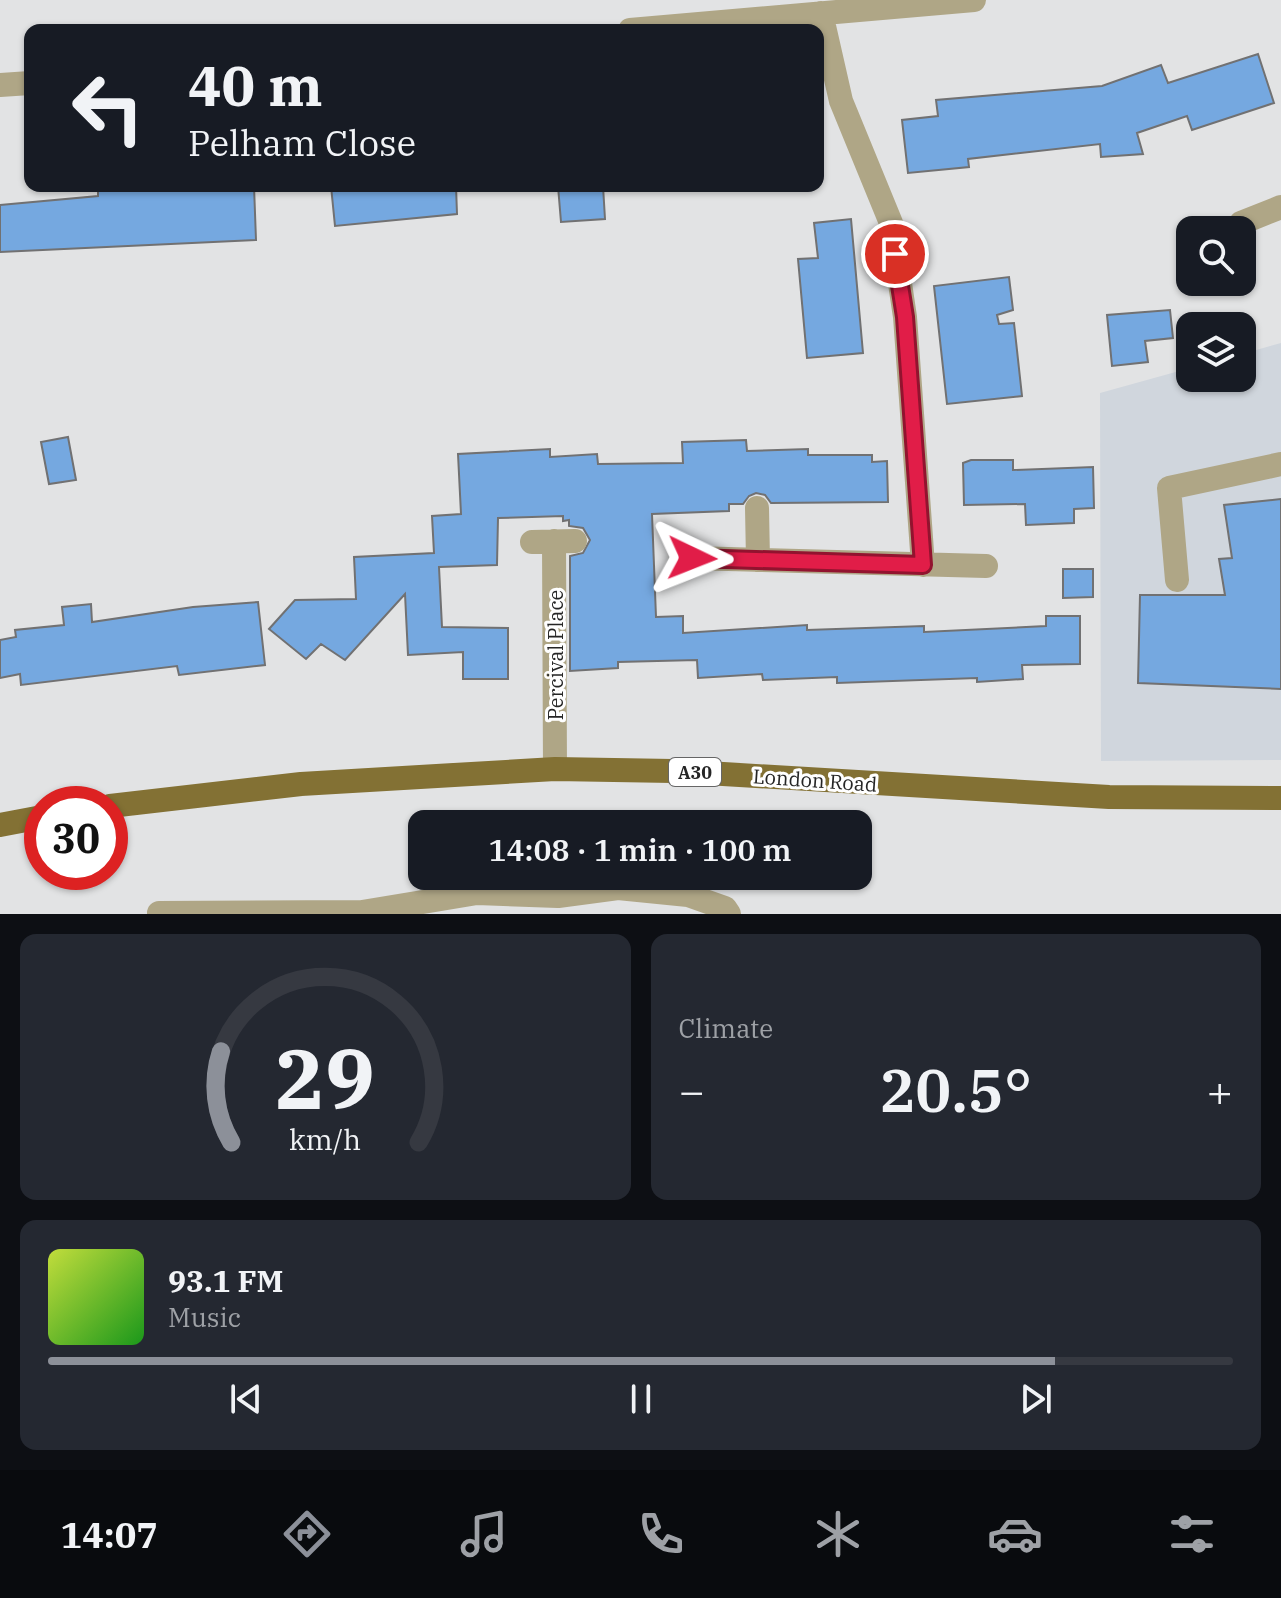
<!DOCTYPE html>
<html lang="en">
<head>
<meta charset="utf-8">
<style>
	:root { --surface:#171b24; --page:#242831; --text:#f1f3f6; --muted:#9ea1a6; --line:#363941; --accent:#8c9099 }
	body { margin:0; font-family:"IBM Plex Serif",serif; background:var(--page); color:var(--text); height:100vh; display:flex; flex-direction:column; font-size:30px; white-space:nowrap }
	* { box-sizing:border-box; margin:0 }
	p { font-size:26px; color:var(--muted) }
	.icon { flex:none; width:44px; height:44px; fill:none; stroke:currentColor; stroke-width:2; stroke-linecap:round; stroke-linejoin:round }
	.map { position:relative; height:914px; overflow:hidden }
	.details { display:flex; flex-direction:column; gap:20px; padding:20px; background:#0d0f14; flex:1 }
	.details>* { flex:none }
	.guide { position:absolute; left:24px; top:24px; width:800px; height:168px; border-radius:16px; box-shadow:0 2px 6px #0004; background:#171b24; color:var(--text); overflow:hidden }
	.tools { position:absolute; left:1176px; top:216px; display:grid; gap:16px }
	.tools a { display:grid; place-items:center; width:80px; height:80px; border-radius:16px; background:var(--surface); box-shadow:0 2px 6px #0004; font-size:40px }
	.speed { position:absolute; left:24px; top:786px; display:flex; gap:16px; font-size:40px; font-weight:700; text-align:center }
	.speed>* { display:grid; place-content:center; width:104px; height:104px; border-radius:50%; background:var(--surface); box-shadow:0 2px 6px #0004; line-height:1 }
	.speed .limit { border:12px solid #d22; background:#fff; color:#111 }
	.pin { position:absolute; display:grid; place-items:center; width:68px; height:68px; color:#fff; margin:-34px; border:4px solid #fff; border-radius:50%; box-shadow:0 2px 8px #0007 }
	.me { position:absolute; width:88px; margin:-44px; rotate:92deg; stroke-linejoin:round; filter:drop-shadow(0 0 6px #0008) }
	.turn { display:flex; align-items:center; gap:28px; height:168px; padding:0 32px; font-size:36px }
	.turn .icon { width:104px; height:104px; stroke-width:2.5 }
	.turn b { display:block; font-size:56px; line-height:68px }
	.big { font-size:60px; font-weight:600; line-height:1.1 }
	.details .widget { flex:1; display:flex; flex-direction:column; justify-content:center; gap:12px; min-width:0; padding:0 28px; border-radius:16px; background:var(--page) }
	.details .dial { align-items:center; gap:0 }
	.dial svg { height:208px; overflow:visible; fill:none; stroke:var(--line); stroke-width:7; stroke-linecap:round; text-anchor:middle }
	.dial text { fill:var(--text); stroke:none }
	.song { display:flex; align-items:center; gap:24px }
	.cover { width:96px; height:96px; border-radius:12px; background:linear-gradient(135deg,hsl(70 70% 55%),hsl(120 70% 35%)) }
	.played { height:8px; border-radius:4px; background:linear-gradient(90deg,var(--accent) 85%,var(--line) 85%) }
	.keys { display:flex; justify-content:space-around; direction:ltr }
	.heat { display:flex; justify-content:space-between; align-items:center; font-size:44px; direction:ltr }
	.details .tiles { flex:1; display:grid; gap:20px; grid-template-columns:1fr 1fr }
	.widget:last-child { grid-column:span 2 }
	.trip { position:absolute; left:408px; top:810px; width:464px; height:80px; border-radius:16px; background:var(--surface); box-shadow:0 2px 6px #0004; font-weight:600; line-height:80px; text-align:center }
	.tabs { display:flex; height:128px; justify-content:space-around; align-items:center; background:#090b0e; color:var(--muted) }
	.tabs .icon { width:56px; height:56px }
	.tabs .selected { color:var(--accent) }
	.tabs b { font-size:36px; color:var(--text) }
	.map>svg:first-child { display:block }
	.built { fill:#d0d6dd }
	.building { fill:#75a8e0; stroke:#717172; stroke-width:2 }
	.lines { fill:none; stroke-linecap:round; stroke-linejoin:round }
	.minor { stroke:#afa686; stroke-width:24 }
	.major { stroke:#837134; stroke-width:24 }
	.route-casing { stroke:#92132f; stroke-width:20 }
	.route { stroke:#e11d48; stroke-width:14 }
	.labels { text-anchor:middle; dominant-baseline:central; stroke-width:6; stroke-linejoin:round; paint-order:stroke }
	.shield { fill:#fff; stroke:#666; stroke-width:2 }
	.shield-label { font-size:18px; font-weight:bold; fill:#252525 }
	.street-label { font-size:20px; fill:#252525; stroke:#fff }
</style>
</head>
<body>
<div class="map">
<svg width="1281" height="914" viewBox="0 0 1281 914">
	<rect width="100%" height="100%" fill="#e2e3e4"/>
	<path class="built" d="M1281 343V760L1101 761 1100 393 1190 368V378H1242V354Z"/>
	<path class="building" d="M1258 54 1274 103 1192 130 1187 116 1137 133 1143 154 1101 157 1100 144 968 159 969 167 908 173 902 120 938 116 936 100 1102 86 1161 65 1168 83Z
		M98 186H254L256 240 0 252V205L98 196Z
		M331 186H456L457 214 335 226Z
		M558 186H603L605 219 561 222Z
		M851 219 863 353 807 358 798 259 818 258 814 223Z
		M1009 277 1013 310 997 315 999 324 1014 323 1022 396 947 404 934 286Z
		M1170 310 1173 338 1145 341 1148 362 1112 366 1107 315Z
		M68 437 76 480 49 484 41 442Z
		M746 440 747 451 808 449V455H872V462L887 461 888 502 771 503 765 495 756 493 749 496 743 504H729V511L652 514 656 617 683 616V633L807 625V630L924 626V632L1046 626V616H1080V664L1022 665 1023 679 977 682V678L837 683V677L763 680 762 674 698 678 697 660 618 662V668L570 671V556L583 553 590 540 583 528 569 526V520L563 521V516L498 518 497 565 439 567 442 627 508 628V679H463V652L408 655 405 594 345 660 321 644 306 659 269 629 295 600 356 599 354 557 434 553 432 516 461 514 458 454 550 449V457L597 454 598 464 683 463 682 442Z
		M971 460H1013V470L1093 467 1094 508 1074 509V523L1026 525 1025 504 964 505 963 463Z
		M1281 499V689L1138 683 1140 595H1225L1219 559 1232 558 1224 505Z
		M1063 569H1093V597L1063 598Z
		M258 602 265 665 179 675 177 666 21 685 20 674 0 678V640L16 637 15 630 64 625 62 607 91 604 92 622 193 607Z"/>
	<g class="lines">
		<path class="minor" d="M821 13 841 101 891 223 905 317 923 565
			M630 30 974 0
			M0 85 30 83
			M1241 223 1281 207
			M757 508 758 560
			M554 541 555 769
			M532 542 575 541
			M692 558 986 566
			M1177 580 1169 488 1281 464
			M159 913 362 912 477 893 558 896 618 888 688 895 725 908 729 914"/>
		<path class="major" d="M110 806 301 784 555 769 673 771 1109 797 1281 798
			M0 825 42 817"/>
	</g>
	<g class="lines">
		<defs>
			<path id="route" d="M692 558 923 565 905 317 895 254"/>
		</defs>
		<use href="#route" class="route-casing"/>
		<use href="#route" class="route"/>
	</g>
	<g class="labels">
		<rect class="shield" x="669" y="758" width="52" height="28" rx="6"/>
		<g class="shield-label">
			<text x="695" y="772">A30</text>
		</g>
		<g class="street-label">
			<text transform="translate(555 655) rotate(-90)">Percival Place</text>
			<text transform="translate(815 780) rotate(4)">London Road</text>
		</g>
	</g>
</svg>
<div class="tools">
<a><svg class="icon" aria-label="search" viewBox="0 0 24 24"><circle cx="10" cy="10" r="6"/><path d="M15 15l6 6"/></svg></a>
<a><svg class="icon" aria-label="layers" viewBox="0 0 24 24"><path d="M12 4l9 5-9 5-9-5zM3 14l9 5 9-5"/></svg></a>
</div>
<div class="speed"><div class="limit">30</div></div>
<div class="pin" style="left:895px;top:254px;background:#d93025"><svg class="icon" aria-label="arrive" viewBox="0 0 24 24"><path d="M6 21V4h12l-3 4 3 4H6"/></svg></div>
<svg class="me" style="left:692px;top:558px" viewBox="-20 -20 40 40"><path d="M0-17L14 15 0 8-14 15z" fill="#e11d48" stroke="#fff" stroke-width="4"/></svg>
<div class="trip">14:08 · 1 min · 100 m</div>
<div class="guide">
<div class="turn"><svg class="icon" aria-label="left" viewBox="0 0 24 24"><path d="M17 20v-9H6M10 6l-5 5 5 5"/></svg><div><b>40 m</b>Pelham Close</div></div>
</div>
</div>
<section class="details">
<div class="tiles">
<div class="widget dial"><svg viewBox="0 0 100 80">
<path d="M14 69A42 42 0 1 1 86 69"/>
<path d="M14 69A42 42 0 0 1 10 34" stroke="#8c9099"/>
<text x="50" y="56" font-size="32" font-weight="700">29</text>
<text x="50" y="72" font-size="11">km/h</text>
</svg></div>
<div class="widget"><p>Climate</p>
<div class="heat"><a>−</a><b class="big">20.5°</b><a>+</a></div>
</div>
<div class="widget">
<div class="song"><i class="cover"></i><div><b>93.1 FM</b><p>Music</p></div></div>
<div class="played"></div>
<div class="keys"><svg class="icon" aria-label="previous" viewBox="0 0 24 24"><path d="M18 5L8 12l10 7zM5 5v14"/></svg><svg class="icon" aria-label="pause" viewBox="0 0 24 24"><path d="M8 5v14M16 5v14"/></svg><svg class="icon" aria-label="next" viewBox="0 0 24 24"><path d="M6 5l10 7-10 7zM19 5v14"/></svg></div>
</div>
</div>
</section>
<nav class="tabs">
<b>14:07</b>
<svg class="icon selected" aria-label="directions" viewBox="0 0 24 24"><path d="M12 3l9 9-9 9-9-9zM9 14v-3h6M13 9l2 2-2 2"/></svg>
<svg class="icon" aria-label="music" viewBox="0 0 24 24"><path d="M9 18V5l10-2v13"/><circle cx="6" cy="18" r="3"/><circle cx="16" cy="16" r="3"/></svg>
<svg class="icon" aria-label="phone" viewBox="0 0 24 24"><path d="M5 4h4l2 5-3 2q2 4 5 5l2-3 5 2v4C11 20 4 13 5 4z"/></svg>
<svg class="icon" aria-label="climate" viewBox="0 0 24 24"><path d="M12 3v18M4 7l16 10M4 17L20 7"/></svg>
<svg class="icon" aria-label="car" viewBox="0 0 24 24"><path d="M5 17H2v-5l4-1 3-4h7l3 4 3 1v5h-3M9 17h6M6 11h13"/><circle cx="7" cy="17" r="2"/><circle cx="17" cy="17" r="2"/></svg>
<svg class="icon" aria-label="filters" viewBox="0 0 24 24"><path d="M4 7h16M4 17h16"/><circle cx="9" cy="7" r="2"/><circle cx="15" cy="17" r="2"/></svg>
</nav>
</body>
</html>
